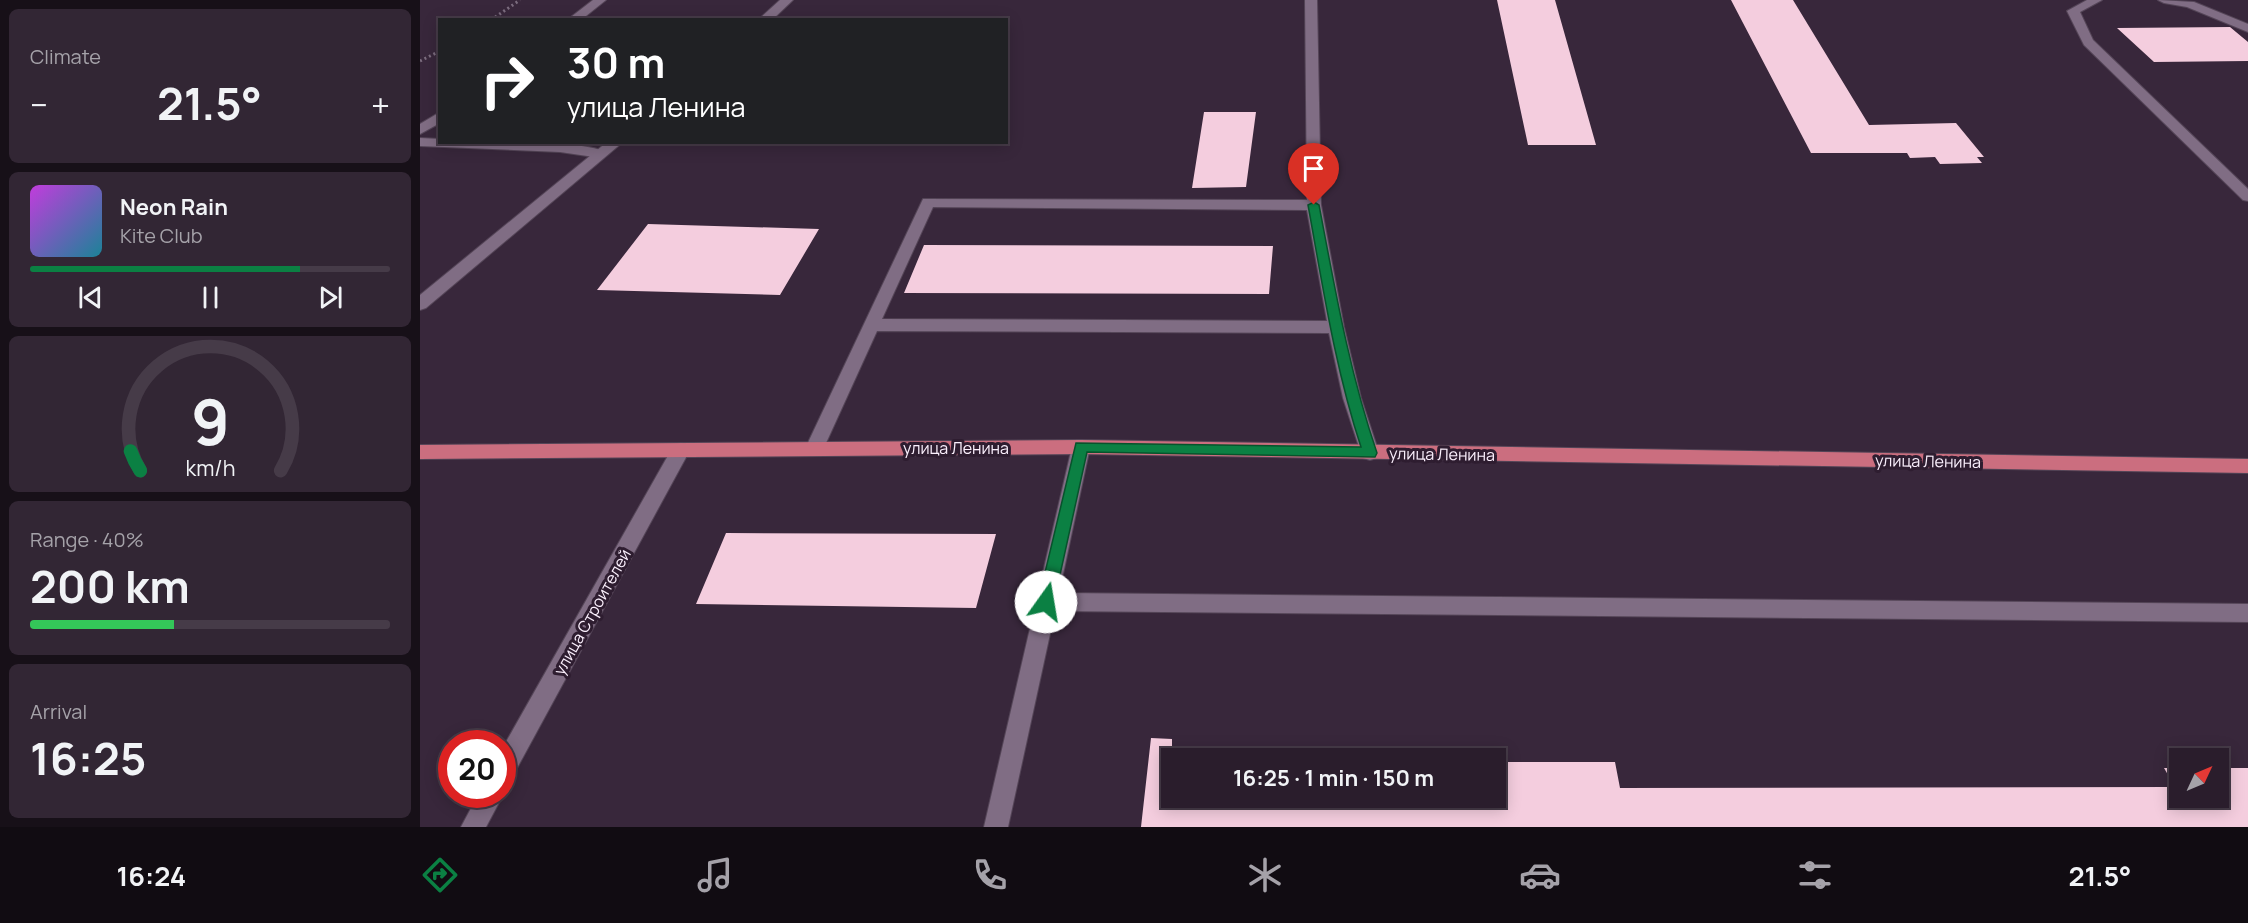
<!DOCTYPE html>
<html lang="en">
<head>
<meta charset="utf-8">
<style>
	:root { --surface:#2a1d2c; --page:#322634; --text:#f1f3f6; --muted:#a5a2a9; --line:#463b48; --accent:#0b8043 }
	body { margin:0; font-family:Manrope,sans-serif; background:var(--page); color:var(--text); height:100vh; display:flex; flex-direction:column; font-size:22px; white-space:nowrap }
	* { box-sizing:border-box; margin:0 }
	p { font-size:20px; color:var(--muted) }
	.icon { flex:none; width:33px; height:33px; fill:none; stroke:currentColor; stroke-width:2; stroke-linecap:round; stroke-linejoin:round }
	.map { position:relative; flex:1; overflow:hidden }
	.side { display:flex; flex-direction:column; gap:9px; padding:9px; background:#171018; width:420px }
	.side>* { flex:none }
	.hud { position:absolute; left:18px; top:18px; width:570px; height:126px; border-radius:0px; box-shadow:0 3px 15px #0003,0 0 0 2px var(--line); background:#202124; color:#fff; overflow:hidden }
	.needle { width:39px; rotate:46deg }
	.fabs { position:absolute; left:1749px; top:748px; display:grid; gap:12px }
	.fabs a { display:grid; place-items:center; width:60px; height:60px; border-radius:0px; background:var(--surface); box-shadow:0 3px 15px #0003,0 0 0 2px var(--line); font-size:30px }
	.speed { position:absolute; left:18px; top:730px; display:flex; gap:12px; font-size:30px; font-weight:700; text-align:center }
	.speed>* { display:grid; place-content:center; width:78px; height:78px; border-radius:50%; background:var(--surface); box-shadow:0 3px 15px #0003,0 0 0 2px var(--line); line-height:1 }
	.speed .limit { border:9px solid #d22; background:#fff; color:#111 }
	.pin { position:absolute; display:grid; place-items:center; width:51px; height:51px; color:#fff; margin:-62px -26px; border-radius:50% 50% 50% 0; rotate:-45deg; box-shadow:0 0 6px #0007 }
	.pin .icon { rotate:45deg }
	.me { position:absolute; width:66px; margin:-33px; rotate:13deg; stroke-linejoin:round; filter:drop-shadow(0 0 4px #0008) }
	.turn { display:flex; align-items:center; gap:21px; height:126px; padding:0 30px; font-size:27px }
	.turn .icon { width:78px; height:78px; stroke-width:2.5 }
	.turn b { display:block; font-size:42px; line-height:51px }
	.big { font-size:45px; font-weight:700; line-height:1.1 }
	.side .card { flex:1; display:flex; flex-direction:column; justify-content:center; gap:9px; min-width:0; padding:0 21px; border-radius:9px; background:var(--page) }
	.side .dial { align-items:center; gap:0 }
	.dial svg { height:156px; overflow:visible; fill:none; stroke:var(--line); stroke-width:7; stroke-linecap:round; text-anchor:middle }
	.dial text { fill:var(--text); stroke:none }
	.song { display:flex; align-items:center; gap:18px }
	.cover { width:72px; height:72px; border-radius:9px; background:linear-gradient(135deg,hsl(290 70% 55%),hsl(190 70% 35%)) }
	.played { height:6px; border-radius:3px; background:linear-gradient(90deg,var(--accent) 75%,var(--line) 75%) }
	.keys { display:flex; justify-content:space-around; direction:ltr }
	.heat { display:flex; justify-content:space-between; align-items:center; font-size:33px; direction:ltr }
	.charge { height:9px; border-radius:4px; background:linear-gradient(90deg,#34c759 40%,var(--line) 0) }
	.trip { position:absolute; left:741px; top:748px; width:345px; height:60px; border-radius:0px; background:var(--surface); box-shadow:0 3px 15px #0003,0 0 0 2px var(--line); font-weight:700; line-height:60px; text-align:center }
	.menu { display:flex; height:96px; justify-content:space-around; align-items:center; background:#110c12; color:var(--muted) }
	.menu .icon { width:42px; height:42px }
	.menu .on { color:var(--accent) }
	.menu b { font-size:27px; color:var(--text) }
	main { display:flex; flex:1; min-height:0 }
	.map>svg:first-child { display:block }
	.building { fill:#f4cdde }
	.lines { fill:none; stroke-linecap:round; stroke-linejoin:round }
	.lane-casing { stroke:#544557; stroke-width:2 }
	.street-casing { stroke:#544557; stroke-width:2 }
	.secondary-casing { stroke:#544557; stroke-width:2 }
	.primary-casing { stroke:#544557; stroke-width:2 }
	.path { stroke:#7b6c7e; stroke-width:3; stroke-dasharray:2 3; stroke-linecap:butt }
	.lane { fill:#806d84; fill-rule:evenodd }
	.street { fill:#806d84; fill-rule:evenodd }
	.secondary { fill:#806d84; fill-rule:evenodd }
	.primary { fill:#cb6e7f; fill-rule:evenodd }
	.route { fill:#0b8043; stroke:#07532c; stroke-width:1.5 }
	.labels { text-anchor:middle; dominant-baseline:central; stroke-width:6; stroke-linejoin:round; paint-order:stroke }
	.street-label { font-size:16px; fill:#fbf0fd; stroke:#2e1d30 }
</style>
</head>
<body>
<main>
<section class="side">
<div class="card"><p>Climate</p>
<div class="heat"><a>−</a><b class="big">21.5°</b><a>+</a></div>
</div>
<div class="card">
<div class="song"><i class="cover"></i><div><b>Neon Rain</b><p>Kite Club</p></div></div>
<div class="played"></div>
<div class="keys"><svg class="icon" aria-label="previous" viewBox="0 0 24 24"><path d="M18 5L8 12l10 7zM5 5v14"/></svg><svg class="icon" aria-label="pause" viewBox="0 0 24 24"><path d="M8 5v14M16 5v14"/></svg><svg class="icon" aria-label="next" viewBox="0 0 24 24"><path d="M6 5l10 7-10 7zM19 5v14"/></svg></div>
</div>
<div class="card dial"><svg viewBox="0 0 100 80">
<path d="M14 69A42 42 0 1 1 86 69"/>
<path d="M14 69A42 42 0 0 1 9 59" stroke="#0b8043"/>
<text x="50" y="56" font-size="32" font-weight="700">9</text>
<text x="50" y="72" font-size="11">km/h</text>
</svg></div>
<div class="card"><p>Range · 40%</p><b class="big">200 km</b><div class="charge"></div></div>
<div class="card"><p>Arrival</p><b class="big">16:25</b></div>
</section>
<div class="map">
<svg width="1828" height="827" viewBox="0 0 1828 827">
	<rect width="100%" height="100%" fill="#38273b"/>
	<path class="building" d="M1077 0H1135L1176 145H1108Z
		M1311 0H1373L1449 125 1536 123 1564 157H1557L1562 163 1520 164 1515 157 1490 158 1487 153H1391Z
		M1810 27 1828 42V61L1734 62 1697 28Z
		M784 112H836L826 187 772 188Z
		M228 224 399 229 360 295 177 290Z
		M504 245 853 246 849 294 484 293Z
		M306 533 576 534 556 608 276 604Z
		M731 738 752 739V798H1076V762H1195L1200 788 1755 787 1744 768H1760V798H1798V768H1828V827H721Z"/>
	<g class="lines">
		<defs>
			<path id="lane" d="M173 0H186L161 20H147Z
				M885 0H897L901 205 924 327 941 398 959 453 957 458 950 460 943 458 941 453 923 398 909 333 457 331 401 454 394 456 387 454 385 449 503 199 887 200ZM513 207 887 210 907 321 462 319Z
				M1667 0H1682L1660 12 1673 40 1828 189V201L1823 200 1664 45 1647 11Z
				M1738 0 1774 2 1828 24V32L1767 7 1744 3Z
				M20 112V123L0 134V124Z
				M0 138 20 139V142C47 142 172 138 188 154L181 158 140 152 0 146Z
				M661 440 668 442 670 447 639 593 1828 604V622L635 611 588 827H564L652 447 654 442Z"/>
			<path id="street" d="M261 443 268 445 270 450 90 781 82 784V749L254 445Z
				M82 794 83 795 66 827H41L58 795Z"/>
			<path id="secondary" d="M360 0H373L352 20H338Z
				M187 142H203L6 308 0 310V295Z"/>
			<path id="primary" d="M661 440 1828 459V473L661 454 0 459V445Z"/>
		</defs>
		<use href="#lane" class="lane-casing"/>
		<use href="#street" class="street-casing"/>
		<use href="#secondary" class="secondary-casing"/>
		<use href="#primary" class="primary-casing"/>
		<path class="path" d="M71 20 100 0
			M0 61 20 51"/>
		<use href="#lane" class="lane"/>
		<use href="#street" class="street"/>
		<use href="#secondary" class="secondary"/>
		<use href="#primary" class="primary"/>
	</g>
	<path class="route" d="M894 202 899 205C915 289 929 371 957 453L955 457 667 452 634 602 632 607 626 609 620 607 618 602 656 443 941 447C915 368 903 287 888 205Z"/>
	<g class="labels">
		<g class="street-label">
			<text x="536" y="448">улица Ленина</text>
			<text transform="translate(1022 454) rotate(1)">улица Ленина</text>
			<text transform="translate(1508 461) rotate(1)">улица Ленина</text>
			<text transform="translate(172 612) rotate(-61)">улица Строителей</text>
		</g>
	</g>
</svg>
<div class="fabs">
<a><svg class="needle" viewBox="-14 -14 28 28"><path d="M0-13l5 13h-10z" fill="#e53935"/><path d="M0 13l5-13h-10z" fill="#a5a2a9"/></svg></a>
</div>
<div class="speed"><div class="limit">20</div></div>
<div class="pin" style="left:894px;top:205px;background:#d93025"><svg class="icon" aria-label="arrive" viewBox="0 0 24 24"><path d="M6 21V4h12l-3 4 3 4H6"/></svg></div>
<svg class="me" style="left:626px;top:602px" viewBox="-20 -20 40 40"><circle r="19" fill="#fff"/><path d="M0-13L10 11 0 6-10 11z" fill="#0b8043"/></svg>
<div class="trip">16:25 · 1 min · 150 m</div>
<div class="hud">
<div class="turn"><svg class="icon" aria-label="right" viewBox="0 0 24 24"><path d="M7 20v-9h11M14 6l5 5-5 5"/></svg><div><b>30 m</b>улица Ленина</div></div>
</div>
</div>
</main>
<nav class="menu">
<b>16:24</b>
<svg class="icon on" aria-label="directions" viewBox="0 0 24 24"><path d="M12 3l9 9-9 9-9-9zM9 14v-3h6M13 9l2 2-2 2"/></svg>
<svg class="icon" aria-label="music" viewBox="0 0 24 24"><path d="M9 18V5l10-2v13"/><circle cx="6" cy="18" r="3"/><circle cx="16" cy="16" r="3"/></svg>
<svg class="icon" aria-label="phone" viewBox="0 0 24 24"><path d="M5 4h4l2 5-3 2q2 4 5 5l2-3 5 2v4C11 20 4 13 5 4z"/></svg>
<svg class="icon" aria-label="climate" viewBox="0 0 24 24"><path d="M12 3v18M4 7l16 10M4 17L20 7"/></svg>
<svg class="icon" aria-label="car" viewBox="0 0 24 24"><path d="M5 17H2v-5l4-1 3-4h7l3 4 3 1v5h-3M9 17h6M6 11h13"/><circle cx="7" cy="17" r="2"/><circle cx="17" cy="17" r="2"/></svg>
<svg class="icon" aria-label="filters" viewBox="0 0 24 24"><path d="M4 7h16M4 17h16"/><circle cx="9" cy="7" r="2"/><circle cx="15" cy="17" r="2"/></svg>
<b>21.5°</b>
</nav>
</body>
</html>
